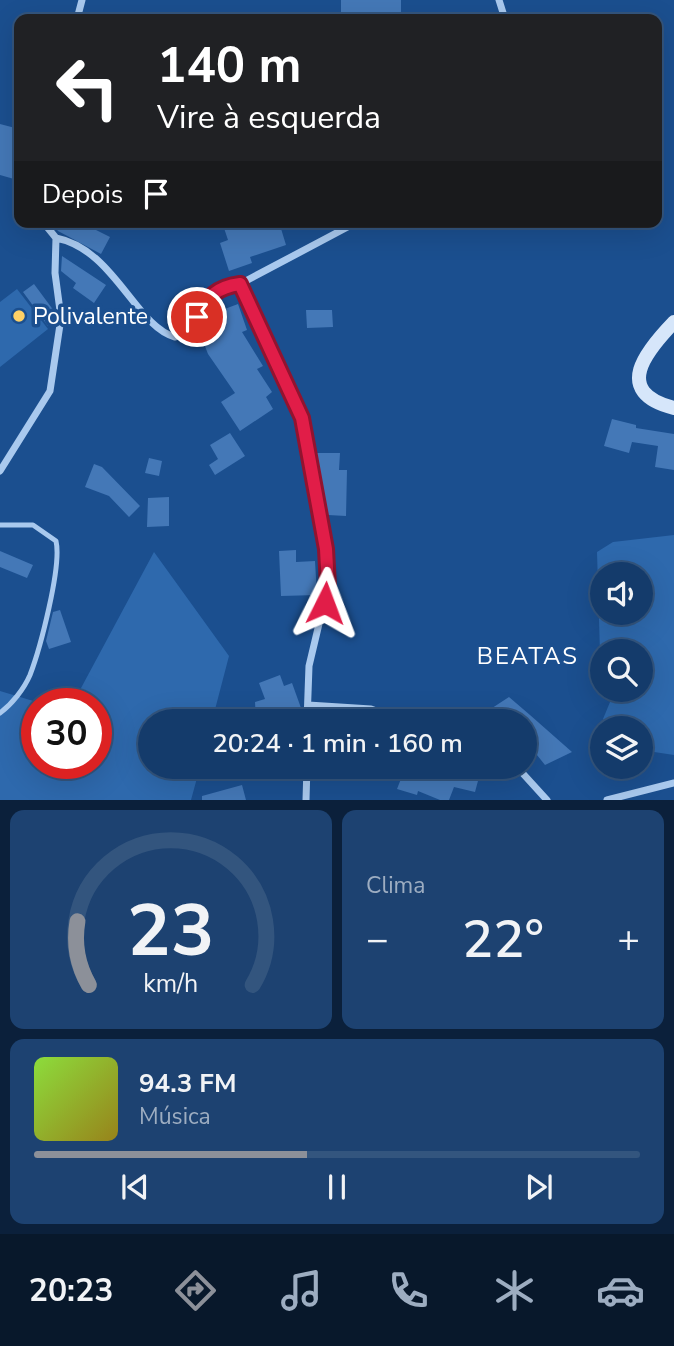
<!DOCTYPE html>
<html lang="pt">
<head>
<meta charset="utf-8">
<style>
	:root { --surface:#143b6b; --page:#1d4271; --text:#f1f3f6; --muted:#9dadc1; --line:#33557e; --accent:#8c9099 }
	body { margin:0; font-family:"Nunito Sans",sans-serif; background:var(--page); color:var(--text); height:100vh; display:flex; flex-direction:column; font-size:26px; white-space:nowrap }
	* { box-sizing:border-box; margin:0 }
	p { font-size:23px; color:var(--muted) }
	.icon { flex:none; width:38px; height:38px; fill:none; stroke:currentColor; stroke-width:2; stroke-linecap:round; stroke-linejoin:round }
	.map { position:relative; height:800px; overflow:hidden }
	.sheet { display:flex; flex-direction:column; gap:10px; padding:10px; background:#0b203b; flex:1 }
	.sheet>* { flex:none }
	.guide { position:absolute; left:14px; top:14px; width:648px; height:214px; border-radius:14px; box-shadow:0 7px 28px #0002,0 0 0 2px var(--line); background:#202124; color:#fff; overflow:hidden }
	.fabs { position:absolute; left:590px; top:562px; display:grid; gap:14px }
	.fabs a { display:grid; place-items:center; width:63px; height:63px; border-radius:50%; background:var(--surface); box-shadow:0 7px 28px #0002,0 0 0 2px var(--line); font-size:35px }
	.speed { position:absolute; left:21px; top:688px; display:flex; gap:14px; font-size:35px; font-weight:700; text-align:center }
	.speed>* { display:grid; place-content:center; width:91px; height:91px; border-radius:50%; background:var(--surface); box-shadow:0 7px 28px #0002,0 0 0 2px var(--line); line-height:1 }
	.speed .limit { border:10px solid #d22; background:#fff; color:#111 }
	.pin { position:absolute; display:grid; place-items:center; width:60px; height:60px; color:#fff; margin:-30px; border:4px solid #fff; border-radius:50%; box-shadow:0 2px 7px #0007 }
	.me { position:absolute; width:77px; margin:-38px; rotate:3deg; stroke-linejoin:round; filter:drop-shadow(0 0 5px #0008) }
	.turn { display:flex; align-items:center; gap:24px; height:147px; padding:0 28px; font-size:32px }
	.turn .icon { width:91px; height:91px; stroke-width:2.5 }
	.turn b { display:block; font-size:49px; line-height:60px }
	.then { display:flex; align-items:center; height:66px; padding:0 28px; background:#0003; gap:14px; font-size:26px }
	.big { font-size:52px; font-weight:600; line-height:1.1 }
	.sheet .widget { flex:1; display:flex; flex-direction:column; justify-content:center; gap:10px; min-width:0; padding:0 24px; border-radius:14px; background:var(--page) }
	.sheet .dial { align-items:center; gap:0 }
	.dial svg { height:182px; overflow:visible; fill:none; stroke:var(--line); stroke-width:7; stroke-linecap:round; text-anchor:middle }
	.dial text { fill:var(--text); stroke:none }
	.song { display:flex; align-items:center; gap:21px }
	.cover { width:84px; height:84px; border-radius:10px; background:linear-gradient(135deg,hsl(90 70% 55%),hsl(50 70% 35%)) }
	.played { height:7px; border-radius:4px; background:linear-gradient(90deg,var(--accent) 45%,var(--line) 45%) }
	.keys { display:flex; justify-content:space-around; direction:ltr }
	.heat { display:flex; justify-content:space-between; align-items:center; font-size:38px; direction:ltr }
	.sheet .tiles { flex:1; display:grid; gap:10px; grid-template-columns:1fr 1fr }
	.widget:last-child { grid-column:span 2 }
	.trip { position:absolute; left:138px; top:709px; width:399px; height:70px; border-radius:35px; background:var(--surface); box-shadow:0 7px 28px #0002,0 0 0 2px var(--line); font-weight:600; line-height:70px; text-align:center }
	.tab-bar { display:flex; height:112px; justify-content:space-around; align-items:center; background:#08182b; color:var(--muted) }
	.tab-bar .icon { width:49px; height:49px }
	.tab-bar .current { color:var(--accent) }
	.tab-bar b { font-size:32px; color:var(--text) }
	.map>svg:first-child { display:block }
	.green { fill:#2e69ad; fill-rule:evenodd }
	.building { fill:#4478b7 }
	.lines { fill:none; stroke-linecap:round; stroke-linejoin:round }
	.service { stroke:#a9c9ee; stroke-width:5 }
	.minor { stroke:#a9c9ee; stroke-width:7 }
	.secondary { stroke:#d6e6fa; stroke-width:14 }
	.route-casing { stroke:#92132f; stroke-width:18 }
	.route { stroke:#e11d48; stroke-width:12 }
	.poi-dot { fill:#ffd166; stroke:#1b4f8f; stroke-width:2.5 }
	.labels { text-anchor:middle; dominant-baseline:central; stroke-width:7; stroke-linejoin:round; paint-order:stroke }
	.poi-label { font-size:23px; fill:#fff; stroke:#1b4f8f; text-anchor:start }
	.neighbourhood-label { font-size:24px; letter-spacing:2px; fill:#fff; stroke:#1b4f8f }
</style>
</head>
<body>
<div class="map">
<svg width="674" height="800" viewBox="0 0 674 800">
	<rect width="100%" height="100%" fill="#1b4f8f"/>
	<path class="green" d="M17 289 48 329 0 367V302Z
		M674 535V755L641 750 640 728H606L603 719 615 690H640V651H602V656L600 653 597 552 613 542ZM602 574H640V612H602Z
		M154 552 229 656 212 721H150V766L200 767 191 800H0V691L40 703 37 704V763H96V704L73 703Z"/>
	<path class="building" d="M341 0H401V16L346 19V13H341Z
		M0 124 19 129V159L14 179 0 175Z
		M51 222H97L94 229 110 237 101 254 58 231Z
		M230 222H279L286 245 250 257 252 263 229 271 220 243 228 240 223 225Z
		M62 256 106 285 94 303 73 288 76 283 61 271Z
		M34 284 54 311V322L48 326 23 292Z
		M238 304 247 330 242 332 263 366 257 369 272 392 266 397 273 409 240 431 221 402 235 393 208 354 201 336 207 334 204 328 218 323 214 313Z
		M306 310H332L333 327 307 328Z
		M612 419 636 425V428L674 434V470L655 467 658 446 632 442 629 453 604 446Z
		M230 433 245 456 215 475 209 465 218 459 210 445Z
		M316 453H340L339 470H347L346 516 328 515Z
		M149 458 162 461 159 476 145 473Z
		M94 464 102 467 140 506 129 517 109 496 85 487Z
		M169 497V526L147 527 148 498Z
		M296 550V562L315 561 317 595 281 596 279 551Z
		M0 551 33 565 27 578 0 567Z
		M60 610 71 642 49 649 46 641 53 612Z
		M280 675 284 686 292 683 301 708 265 721H256L255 702 265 699 259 683Z
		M509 697 530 715 572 752 545 765 525 740V721H494L486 712Z
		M406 766H482L475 792 454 787 449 800H440L418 791 417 795 397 789Z
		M242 785 246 800H202V796Z"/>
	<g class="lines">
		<path class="service" d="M0 525H33L56 541C62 566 40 649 30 675 24 689 12 704 0 713"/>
		<path class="minor" d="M499 0 505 19
			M77 19 82 0
			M56 238C114 249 136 327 175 337L190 330 207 298 218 289 240 284 357 222
			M240 284 302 418 326 549 328 586 309 666 307 721
			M0 471 50 391 61 318 55 273 56 238 43 222
			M308 705 371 709 403 721
			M516 766 547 800
			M306 800 307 766
			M607 800 674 783"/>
		<path class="secondary" d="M674 322C647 350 611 392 674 408"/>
	</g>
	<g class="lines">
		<defs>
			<path id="route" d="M197 317C208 297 216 287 240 284L302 418 326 549 328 586 325 603"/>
		</defs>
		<use href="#route" class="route-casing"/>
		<use href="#route" class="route"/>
	</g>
	<circle class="poi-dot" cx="19" cy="316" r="7"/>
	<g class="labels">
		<g class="poi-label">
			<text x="33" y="316">Polivalente</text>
		</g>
		<g class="neighbourhood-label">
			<text x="528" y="656">BEATAS</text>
		</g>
	</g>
</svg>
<div class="fabs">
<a><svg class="icon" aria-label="sound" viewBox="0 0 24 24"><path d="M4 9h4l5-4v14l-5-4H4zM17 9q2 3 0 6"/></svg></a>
<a><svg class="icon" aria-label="search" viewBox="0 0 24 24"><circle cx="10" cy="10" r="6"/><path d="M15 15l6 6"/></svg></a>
<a><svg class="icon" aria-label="layers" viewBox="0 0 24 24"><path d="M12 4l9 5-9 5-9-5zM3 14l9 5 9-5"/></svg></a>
</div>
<div class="speed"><div class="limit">30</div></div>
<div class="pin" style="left:197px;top:317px;background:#d93025"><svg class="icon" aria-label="arrive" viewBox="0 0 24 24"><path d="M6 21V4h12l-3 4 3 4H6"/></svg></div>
<svg class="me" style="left:325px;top:603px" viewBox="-20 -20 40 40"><path d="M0-17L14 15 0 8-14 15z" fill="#e11d48" stroke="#fff" stroke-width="4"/></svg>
<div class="trip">20:24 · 1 min · 160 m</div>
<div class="guide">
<div class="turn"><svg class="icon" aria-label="left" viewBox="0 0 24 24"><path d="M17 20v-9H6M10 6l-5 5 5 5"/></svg><div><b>140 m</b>Vire à esquerda</div></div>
<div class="then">Depois<svg class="icon" aria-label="arrive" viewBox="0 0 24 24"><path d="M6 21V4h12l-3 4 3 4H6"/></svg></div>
</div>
</div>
<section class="sheet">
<div class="tiles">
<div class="widget dial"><svg viewBox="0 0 100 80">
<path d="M14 69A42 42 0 1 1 86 69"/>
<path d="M14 69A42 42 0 0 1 9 41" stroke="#8c9099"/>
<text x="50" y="56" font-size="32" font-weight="700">23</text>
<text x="50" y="72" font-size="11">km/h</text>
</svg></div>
<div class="widget"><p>Clima</p>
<div class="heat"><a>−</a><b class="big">22°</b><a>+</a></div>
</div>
<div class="widget">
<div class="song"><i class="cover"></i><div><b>94.3 FM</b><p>Música</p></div></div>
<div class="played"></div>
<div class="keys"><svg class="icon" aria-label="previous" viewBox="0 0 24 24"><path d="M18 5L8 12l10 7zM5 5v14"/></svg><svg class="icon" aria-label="pause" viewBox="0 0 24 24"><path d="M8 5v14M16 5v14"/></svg><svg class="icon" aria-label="next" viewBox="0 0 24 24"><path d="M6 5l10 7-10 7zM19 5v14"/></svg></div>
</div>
</div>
</section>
<nav class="tab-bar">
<b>20:23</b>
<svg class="icon current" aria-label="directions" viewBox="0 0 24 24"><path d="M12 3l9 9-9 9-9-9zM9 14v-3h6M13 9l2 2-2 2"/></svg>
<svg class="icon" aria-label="music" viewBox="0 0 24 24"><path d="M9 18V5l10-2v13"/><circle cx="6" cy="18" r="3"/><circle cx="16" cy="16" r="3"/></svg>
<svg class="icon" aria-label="phone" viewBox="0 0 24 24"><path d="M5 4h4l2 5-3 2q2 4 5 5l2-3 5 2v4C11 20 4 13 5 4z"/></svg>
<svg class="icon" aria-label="climate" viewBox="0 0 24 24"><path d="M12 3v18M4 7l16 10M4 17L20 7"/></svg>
<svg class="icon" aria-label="car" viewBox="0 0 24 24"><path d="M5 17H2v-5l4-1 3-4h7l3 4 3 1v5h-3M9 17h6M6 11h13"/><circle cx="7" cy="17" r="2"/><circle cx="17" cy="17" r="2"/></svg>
</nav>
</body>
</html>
